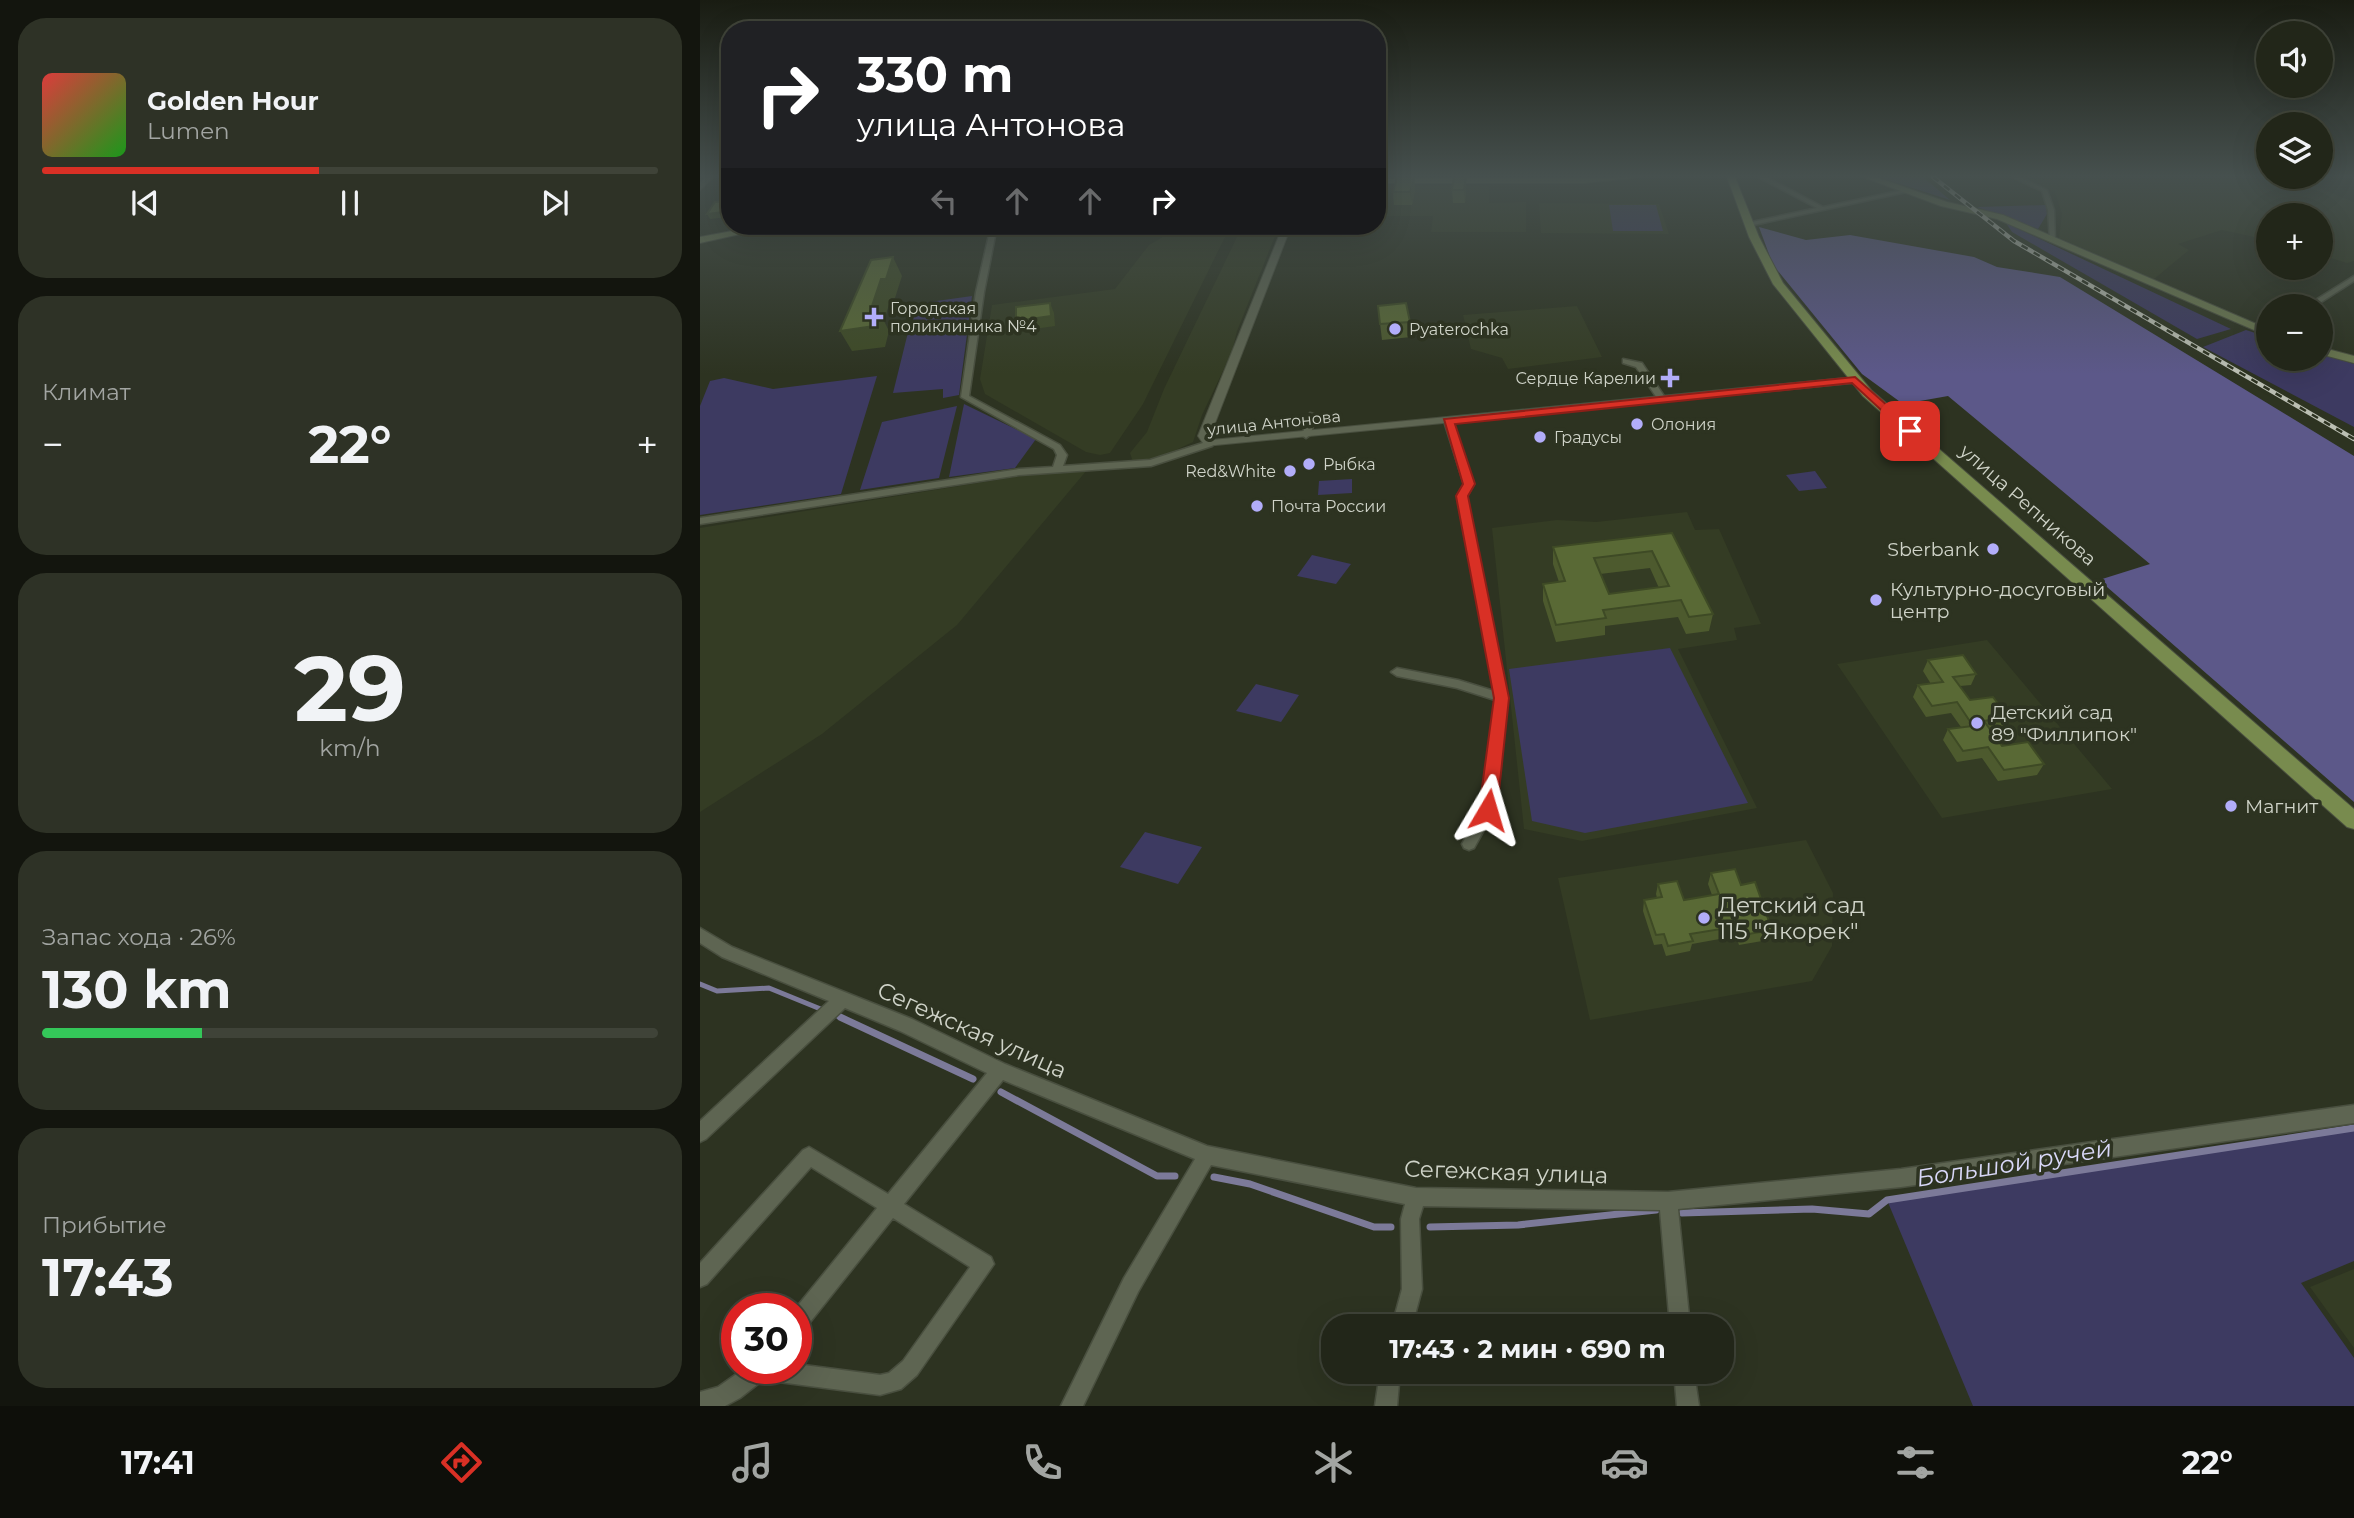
<!DOCTYPE html>
<html lang="ru">
<head>
<meta charset="utf-8">
<style>
	:root { --surface:#222619; --page:#2e3226; --text:#f1f3f6; --muted:#a2a5a2; --line:#3f4338; --accent:#d93025 }
	body { margin:0; font-family:Montserrat,sans-serif; background:var(--page); color:var(--text); height:100vh; display:flex; flex-direction:column; font-size:26px; white-space:nowrap }
	* { box-sizing:border-box; margin:0 }
	p { font-size:23px; color:var(--muted) }
	.icon { flex:none; width:38px; height:38px; fill:none; stroke:currentColor; stroke-width:2; stroke-linecap:round; stroke-linejoin:round }
	.map { position:relative; flex:1; overflow:hidden }
	.sheet { display:flex; flex-direction:column; gap:18px; padding:18px; background:#13150e; width:700px }
	.sheet>* { flex:none }
	.top-card { position:absolute; left:21px; top:21px; width:665px; height:214px; border-radius:28px; box-shadow:0 7px 28px #0002,0 0 0 2px var(--line); background:#202124; color:#fff; overflow:hidden }
	.controls { position:absolute; left:1556px; top:21px; display:grid; gap:14px }
	.controls a { display:grid; place-items:center; width:77px; height:77px; border-radius:50%; background:var(--surface); box-shadow:0 7px 28px #0002,0 0 0 2px var(--line); font-size:35px }
	.speed { position:absolute; left:21px; top:1293px; display:flex; gap:14px; font-size:35px; font-weight:700; text-align:center }
	.speed>* { display:grid; place-content:center; width:91px; height:91px; border-radius:50%; background:var(--surface); box-shadow:0 7px 28px #0002,0 0 0 2px var(--line); line-height:1 }
	.speed .limit { border:10px solid #d22; background:#fff; color:#111 }
	.pin { position:absolute; display:grid; place-items:center; width:60px; height:60px; color:#fff; margin:-30px; border-radius:14px; box-shadow:0 4px 10px #0006 }
	.me { position:absolute; width:77px; margin:-38px; rotate:7deg; stroke-linejoin:round; filter:drop-shadow(0 0 5px #0008) }
	.turn { display:flex; align-items:center; gap:24px; height:147px; padding:0 21px; font-size:32px }
	.turn .icon { width:91px; height:91px; stroke-width:2.5 }
	.turn b { display:block; font-size:49px; line-height:60px }
	.lanes { display:flex; align-items:center; height:66px; padding:0 21px; background:#0003; justify-content:center; gap:35px; direction:ltr }
	.lanes .off { opacity:.35 }
	.big { font-size:52px; font-weight:700; line-height:1.1 }
	.sheet .tile { flex:1; display:flex; flex-direction:column; justify-content:center; gap:10px; min-width:0; padding:0 24px; border-radius:28px; background:var(--page) }
	.sheet .dial { align-items:center; gap:0 }
	.dial b { font-size:91px; line-height:1 }
	.song { display:flex; align-items:center; gap:21px }
	.cover { width:84px; height:84px; border-radius:10px; background:linear-gradient(135deg,hsl(0 70% 55%),hsl(120 70% 35%)) }
	.played { height:7px; border-radius:4px; background:linear-gradient(90deg,var(--accent) 45%,var(--line) 45%) }
	.keys { display:flex; justify-content:space-around; direction:ltr }
	.heat { display:flex; justify-content:space-between; align-items:center; font-size:38px; direction:ltr }
	.charge { height:10px; border-radius:5px; background:linear-gradient(90deg,#34c759 26%,var(--line) 0) }
	.trip { position:absolute; left:621px; top:1314px; width:413px; height:70px; border-radius:28px; background:var(--surface); box-shadow:0 7px 28px #0002,0 0 0 2px var(--line); font-weight:700; line-height:70px; text-align:center }
	.dock { display:flex; height:112px; justify-content:space-around; align-items:center; background:#0e0f0a; color:var(--muted) }
	.dock .icon { width:49px; height:49px }
	.dock .selected { color:var(--accent) }
	.dock b { font-size:32px; color:var(--text) }
	main { display:flex; flex:1; min-height:0 }
	.map>svg:first-child { display:block }
	.built { fill:#343c24 }
	.green { fill:#3d3a61 }
	.forest { fill:#5c5889 }
	.lines { fill:none; stroke-linecap:round; stroke-linejoin:round }
	.stream-far1 { stroke:#7c7a99; stroke-width:5 }
	.stream { stroke:#7c7a99; stroke-width:7 }
	.minor-casing { stroke:#494f3f; stroke-width:3 }
	.tertiary-casing { stroke:#494f3f; stroke-width:2 }
	.secondary-casing { stroke:#494f3f; stroke-width:2 }
	.primary-casing { stroke:#494f3f; stroke-width:2 }
	.minor { fill:#5e6552; fill-rule:evenodd }
	.tertiary { fill:#5e6552; fill-rule:evenodd }
	.secondary { fill:#6b7850; fill-rule:evenodd }
	.primary { fill:#788b4e; fill-rule:evenodd }
	.rail-casing { stroke:#bbbfb3; stroke-width:4.5 }
	.rail { stroke:#2d3321; stroke-width:2.5; stroke-dasharray:7; stroke-linecap:butt }
	.wall { fill:#4d5a2e; fill-rule:evenodd }
	.shaded-wall { fill:#3e4a25 }
	.building { fill:#596935; stroke:#3e4a25; stroke-width:2; fill-rule:evenodd }
	.route { fill:#d93025; stroke:#8d1f18; stroke-width:2 }
	.poi-dot { fill:#b2adf9; stroke:#2d3321; stroke-width:2.5 }
	.labels { text-anchor:middle; dominant-baseline:central; stroke-width:7; stroke-linejoin:round; paint-order:stroke }
	.far-poi-label { font-size:16px; fill:#cfd3c8; stroke:#2d3321; text-anchor:start }
	.far-street-label { font-size:16px; fill:#cfd3c8; stroke:#2d3321 }
	.street-label { font-size:19px; fill:#cfd3c8; stroke:#2d3321 }
	.poi-label { font-size:19px; fill:#cfd3c8; stroke:#2d3321; text-anchor:start }
	.near-poi-label { font-size:23px; fill:#cfd3c8; stroke:#2d3321; text-anchor:start }
	.near-street-label { font-size:23px; fill:#cfd3c8; stroke:#2d3321 }
	.near-water-label { font-size:24px; font-style:italic; fill:#d9d8f8; stroke:#2d3321 }
</style>
</head>
<body>
<main>
<section class="sheet">
<div class="tile">
<div class="song"><i class="cover"></i><div><b>Golden Hour</b><p>Lumen</p></div></div>
<div class="played"></div>
<div class="keys"><svg class="icon" aria-label="previous" viewBox="0 0 24 24"><path d="M18 5L8 12l10 7zM5 5v14"/></svg><svg class="icon" aria-label="pause" viewBox="0 0 24 24"><path d="M8 5v14M16 5v14"/></svg><svg class="icon" aria-label="next" viewBox="0 0 24 24"><path d="M6 5l10 7-10 7zM19 5v14"/></svg></div>
</div>
<div class="tile"><p>Климат</p>
<div class="heat"><a>−</a><b class="big">22°</b><a>+</a></div>
</div>
<div class="tile dial"><b>29</b><p>km/h</p></div>
<div class="tile"><p>Запас хода · 26%</p><b class="big">130 km</b><div class="charge"></div></div>
<div class="tile"><p>Прибытие</p><b class="big">17:43</b></div>
</section>
<div class="map">
<svg width="1654" height="1406" viewBox="0 0 1654 1406">
	<rect width="100%" height="100%" fill="#2d3321"/>
	<path class="built" d="M1322 177H1592L1654 202V261L1647 263 1621 255 1620 215H1568V240L1522 230 1478 244 1489 250 1454 279 1359 238 1362 214 1355 192Z
		M686 186H789V203L826 202V232H731L733 216H677Z
		M839 203 959 204 969 234 841 233Z
		M575 236 537 331 532 352 502 415 493 442 461 457 433 462 430 453 447 432 464 389 537 237Z
		M463 237H525L443 404 410 453 400 455 386 452 285 394 280 379 292 305 415 289 449 245Z
		M877 306 902 357 808 369 802 358 771 349 763 315Z
		M387 470 257 625 122 734 0 812V528L345 472Z
		M987 512 995 530 1019 529 1061 624 1034 628 1037 640 978 649 1057 808 882 841 824 829 792 528 857 520 896 522Z
		M1287 640 1412 789 1242 818 1137 664Z
		M1106 840 1133 893 1132 946 1112 981 890 1020 858 878Z
		M1654 1269V1348L1610 1287Z"/>
	<path class="green" d="M1178 177H1223L1250 200Z
		M956 205 963 231H913L909 205Z
		M1346 205 1347 214 1338 229 1277 207Z
		M1306 223 1531 329 1497 339 1312 232Z
		M272 296 259 395 243 398V389L193 393 215 304Z
		M1546 330 1568 337V359H1620L1621 354 1654 364V427L1503 347Z
		M177 376 141 494 0 515V406L10 381 24 378 73 389Z
		M264 404 336 439 315 468 249 477Z
		M257 406 239 478 160 490 182 422Z
		M1115 471 1127 488 1099 491 1086 475Z
		M652 479V493L618 495 619 481Z
		M612 555 651 564 636 584 597 576Z
		M970 648 1048 803 885 833 832 821 809 669Z
		M556 684 599 695 581 722 536 711Z
		M445 832 502 847 478 884 420 867Z
		M1654 1128V1261L1601 1283 1654 1358V1406H1273L1187 1200Z"/>
	<path class="forest" d="M1059 227 1106 240 1150 235 1274 257 1297 267 1360 277 1654 456V802L1399 580 1450 564 1248 396 1203 404 1162 374 1073 265Z"/>
	<g class="lines">
		<path class="stream-far1" d="M0 984 17 991 69 988 123 1010
			M131 1013 144 1019"/>
		<path class="stream" d="M140 1017 273 1079
			M301 1092 457 1176H475
			M514 1177 550 1184 674 1227H691
			M982 1213 1112 1209 1169 1214 1187 1200 1654 1128
			M730 1227 818 1225 956 1210"/>
		<defs>
			<path id="minor" d="M1058 177H1066L1123 207 1208 189 1211 191 1049 226 1047 223 1117 208Z
				M1312 177H1320L1347 190 1354 210 1355 242 1350 241 1348 210 1342 191Z
				M291 226H297L284 292 269 396 360 445 367 455 363 466 450 460 509 441 514 444 512 446 451 466 319 475 0 524V518L319 469 353 467 357 455 354 449 261 397 276 292Z
				M1654 276V281L1615 306H1606Z
				M1568 323V328L1558 331 1554 329Z
				M923 359 942 363 966 399 965 401H959L936 367 923 363Z
				M610 413 617 415 610 435 606 438 602 435Z
				M748 418 752 421 774 484 767 496 807 698 795 810 774 848 769 850 764 848 762 844 781 810 795 700 757 688 697 676 691 672 697 668 758 680 794 691 757 496 764 484 744 421Z
				M0 928 32 947 212 1019 305 1064 507 1146 716 1188 968 1192 1201 1169 1654 1105V1123L1201 1187 978 1209 990 1326H970L960 1210 723 1206 719 1219 722 1289 712 1326H692L702 1289 701 1219 705 1204 511 1165 438 1292 383 1406H361L424 1278 495 1159 303 1080 204 1204 291 1257 294 1264 217 1375 201 1389 180 1395 63 1380 40 1398 25 1406H0V1392L18 1387 45 1368H96V1364L180 1375 189 1373 203 1361 270 1267 193 1218 103 1331 96 1334 95 1309 177 1208 111 1167 7 1284 0 1287V1263L103 1150 109 1147 188 1194 287 1073 200 1031 145 1008 6 1139 0 1142V1121L129 1001 22 957 0 943Z
				M680 1372H700L697 1406H675Z
				M974 1372H994L999 1406H977Z"/>
			<path id="tertiary" d="M5 177H13L0 190V183Z
				M583 226H591L510 436 512 440 1155 377 1160 380 1155 383 505 446 498 436Z"/>
			<path id="secondary" d="M941 177 884 183H677V179Z
				M1163 177H1175L1247 202 1303 215 1568 329V336L1297 219 1241 206Z
				M59 226H76L0 243V237Z
				M1620 347 1654 356V363L1620 354Z"/>
			<path id="primary" d="M1027 177H1035L1059 237 1083 283 1171 390 1654 809V829L1647 827 1163 396 1073 284 1049 237Z"/>
		</defs>
		<use href="#minor" class="minor-casing"/>
		<use href="#tertiary" class="tertiary-casing"/>
		<use href="#secondary" class="secondary-casing"/>
		<use href="#primary" class="primary-casing"/>
		<use href="#minor" class="minor"/>
		<use href="#tertiary" class="tertiary"/>
		<use href="#secondary" class="secondary"/>
		<use href="#primary" class="primary"/>
		<defs>
			<path id="rail" d="M1233 177 1314 241 1654 439"/>
		</defs>
		<use href="#rail" class="rail-casing"/>
		<use href="#rail" class="rail"/>
	</g>
	<path class="wall" d="M714 177 715 190 712 205H694L693 192Z
		M752 190H766L765 203H753Z
		M678 306 710 322 711 337 682 340Z
		M972 533 1013 614 1009 631 986 634 978 617 905 626V635L856 642 843 601V584L859 582 853 564V547ZM950 568 959 588 909 594 900 574Z
		M1228 660 1276 674 1271 685 1260 686 1270 700 1308 717 1301 728 1291 730 1302 746 1344 764 1337 775 1298 781 1282 758 1257 762 1243 740 1248 729 1261 727 1251 713 1226 717 1213 697 1218 685 1231 684 1223 671Z
		M1011 873 1041 885 1072 930 1068 940 1039 945 1036 936 992 944 990 951 966 956 962 944 954 945 943 911 944 900 957 898 956 894 958 884 984 900 1012 895 1008 884Z"/>
	<path class="shaded-wall" d="M714 177 715 190 712 205 710 192Z
		M766 177V190L765 203 764 190Z
		M30 204V212L27 217 10 219 7 214Z
		M362 226H418L399 228 400 234 383 235 381 229 368 231 366 226Z
		M193 257 202 276 195 298H191L184 321 189 331 185 347 152 351 140 331 170 312 181 279Z
		M350 303 354 313 355 326 320 331 316 321Z"/>
	<path class="building" d="M697 177H714L710 192H693Z
		M754 177H766L764 190H752Z
		M30 201V204L24 212 7 214 15 202Z
		M193 257 186 279H181L170 312 179 311 174 326 140 331 171 260Z
		M350 303 351 316 316 321V307Z
		M706 303 710 322 680 324 678 306Z
		M972 533 1013 614 989 617 981 600 903 610 906 618 856 625 843 584 865 581 853 547ZM952 551 969 586 909 594 894 558Z
		M1263 655 1276 674 1253 677 1270 700 1293 697 1308 717 1284 721 1302 746 1328 742 1344 764 1304 770 1288 747 1263 751 1248 729 1273 726 1257 702 1232 706 1218 685 1243 682 1228 660Z
		M1035 869 1041 885 1055 882 1072 930 1043 935 1039 926 990 934 993 941 968 946 964 934 956 935 944 900 962 897 958 884 977 881 984 900 1019 894 1011 873Z"/>
	<linearGradient id="sky" x2="0" y2="1"><stop stop-color="#191c12"/><stop offset="0.47" stop-color="#46504e"/><stop offset="1" stop-color="#46504e" stop-opacity="0"/></linearGradient>
	<rect width="1654" height="374" fill="url(#sky)"/>
	<path class="route" d="M1155 377 1214 429V433H1206L1152 383 755 424 775 484 768 496 809 698 797 810 794 815H782L779 810 794 698 756 496 763 484 744 419Z"/>
	<g class="poi-dot">
		<path d="M170.5 306.5h7v7h7v7h-7v7h-7v-7h-7v-7h7z"/>
		<circle cx="695" cy="329" r="7"/>
		<path d="M966.5 367.5h7v7h7v7h-7v7h-7v-7h-7v-7h7z"/>
		<circle cx="937" cy="424" r="7"/>
		<circle cx="840" cy="437" r="7"/>
		<circle cx="609" cy="464" r="7"/>
		<circle cx="590" cy="471" r="7"/>
		<circle cx="557" cy="506" r="7"/>
		<circle cx="1293" cy="549" r="7"/>
		<circle cx="1176" cy="600" r="7"/>
		<circle cx="1277" cy="723" r="7"/>
		<circle cx="1531" cy="806" r="7"/>
		<circle cx="1004" cy="918" r="7"/>
	</g>
	<g class="labels">
		<g class="far-poi-label">
			<text x="190" y="308">Городская<tspan x="190" dy="18">поликлиника №4</tspan></text>
			<text x="709" y="329">Pyaterochka</text>
			<text x="956" y="378" text-anchor="end">Сердце Карелии</text>
			<text x="951" y="424">Олония</text>
			<text x="854" y="437">Градусы</text>
			<text x="623" y="464">Рыбка</text>
			<text x="576" y="471" text-anchor="end">Red&amp;White</text>
			<text x="571" y="506">Почта России</text>
		</g>
		<g class="far-street-label">
			<text transform="translate(574 423) rotate(-6)">улица Антонова</text>
		</g>
		<g class="street-label">
			<text transform="translate(1328 505) rotate(41)">улица Репникова</text>
		</g>
		<g class="poi-label">
			<text x="1279" y="549" text-anchor="end">Sberbank</text>
			<text x="1190" y="589">Культурно-досуговый<tspan x="1190" dy="22">центр</tspan></text>
			<text x="1291" y="712">Детский сад<tspan x="1291" dy="22">89 "Филлипок"</tspan></text>
			<text x="1545" y="806">Магнит</text>
		</g>
		<g class="near-poi-label">
			<text x="1018" y="905">Детский сад<tspan x="1018" dy="26">115 "Якорек"</tspan></text>
		</g>
		<g class="near-street-label">
			<text transform="translate(272 1030) rotate(24)">Сегежская улица</text>
			<text transform="translate(806 1172) rotate(2)">Сегежская улица</text>
		</g>
		<g class="near-water-label">
			<text transform="translate(1314 1163) rotate(-9)">Большой ручей</text>
		</g>
	</g>
</svg>
<div class="controls">
<a><svg class="icon" aria-label="sound" viewBox="0 0 24 24"><path d="M4 9h4l5-4v14l-5-4H4zM17 9q2 3 0 6"/></svg></a>
<a><svg class="icon" aria-label="layers" viewBox="0 0 24 24"><path d="M12 4l9 5-9 5-9-5zM3 14l9 5 9-5"/></svg></a>
<a>+</a>
<a>−</a>
</div>
<div class="speed"><div class="limit">30</div></div>
<div class="pin" style="left:1210px;top:431px;background:#d93025"><svg class="icon" aria-label="arrive" viewBox="0 0 24 24"><path d="M6 21V4h12l-3 4 3 4H6"/></svg></div>
<svg class="me" style="left:788px;top:810px" viewBox="-20 -20 40 40"><path d="M0-17L14 15 0 8-14 15z" fill="#d93025" stroke="#fff" stroke-width="4"/></svg>
<div class="trip">17:43 · 2 мин · 690 m</div>
<div class="top-card">
<div class="turn"><svg class="icon" aria-label="right" viewBox="0 0 24 24"><path d="M7 20v-9h11M14 6l5 5-5 5"/></svg><div><b>330 m</b>улица Антонова</div></div>
<div class="lanes"><svg class="icon off" aria-label="left" viewBox="0 0 24 24"><path d="M17 20v-9H6M10 6l-5 5 5 5"/></svg><svg class="icon off" aria-label="ahead" viewBox="0 0 24 24"><path d="M12 20V5M6 11l6-6 6 6"/></svg><svg class="icon off" aria-label="ahead" viewBox="0 0 24 24"><path d="M12 20V5M6 11l6-6 6 6"/></svg><svg class="icon" aria-label="right" viewBox="0 0 24 24"><path d="M7 20v-9h11M14 6l5 5-5 5"/></svg></div>
</div>
</div>
</main>
<nav class="dock">
<b>17:41</b>
<svg class="icon selected" aria-label="directions" viewBox="0 0 24 24"><path d="M12 3l9 9-9 9-9-9zM9 14v-3h6M13 9l2 2-2 2"/></svg>
<svg class="icon" aria-label="music" viewBox="0 0 24 24"><path d="M9 18V5l10-2v13"/><circle cx="6" cy="18" r="3"/><circle cx="16" cy="16" r="3"/></svg>
<svg class="icon" aria-label="phone" viewBox="0 0 24 24"><path d="M5 4h4l2 5-3 2q2 4 5 5l2-3 5 2v4C11 20 4 13 5 4z"/></svg>
<svg class="icon" aria-label="climate" viewBox="0 0 24 24"><path d="M12 3v18M4 7l16 10M4 17L20 7"/></svg>
<svg class="icon" aria-label="car" viewBox="0 0 24 24"><path d="M5 17H2v-5l4-1 3-4h7l3 4 3 1v5h-3M9 17h6M6 11h13"/><circle cx="7" cy="17" r="2"/><circle cx="17" cy="17" r="2"/></svg>
<svg class="icon" aria-label="filters" viewBox="0 0 24 24"><path d="M4 7h16M4 17h16"/><circle cx="9" cy="7" r="2"/><circle cx="15" cy="17" r="2"/></svg>
<b>22°</b>
</nav>
</body>
</html>
